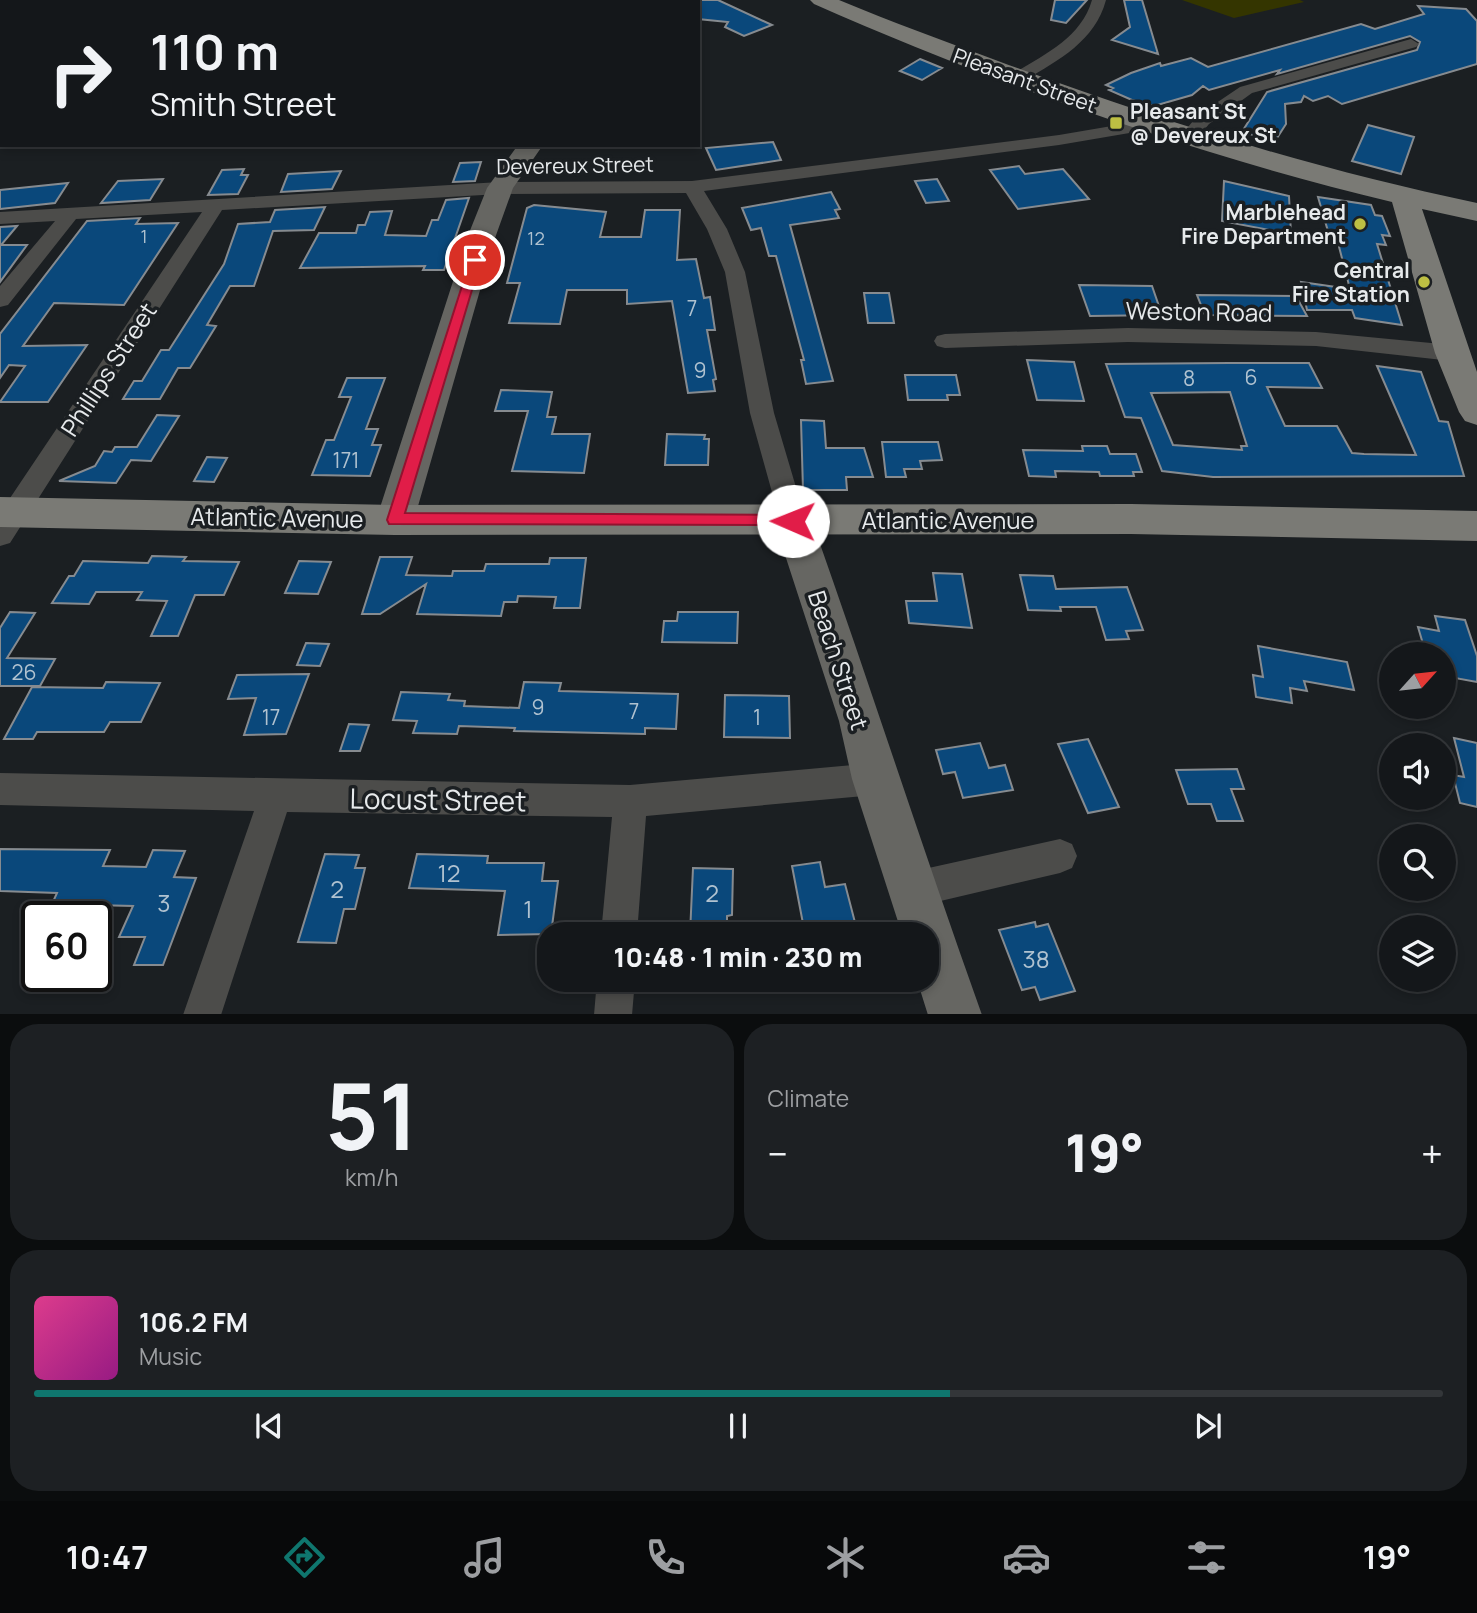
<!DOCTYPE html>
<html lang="en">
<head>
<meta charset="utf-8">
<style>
	:root { --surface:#14171a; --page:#1d2023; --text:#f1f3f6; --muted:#9d9fa2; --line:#333639; --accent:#0f766e }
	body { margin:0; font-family:Manrope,sans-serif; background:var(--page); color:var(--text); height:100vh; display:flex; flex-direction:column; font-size:26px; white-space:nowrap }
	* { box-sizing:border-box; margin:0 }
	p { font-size:23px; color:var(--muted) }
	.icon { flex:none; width:38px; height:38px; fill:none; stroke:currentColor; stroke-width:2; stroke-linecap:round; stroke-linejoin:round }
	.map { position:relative; height:1014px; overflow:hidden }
	.panel { display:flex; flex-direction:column; gap:10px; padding:10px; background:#0b0d0e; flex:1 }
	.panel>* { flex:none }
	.guide { position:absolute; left:0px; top:0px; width:700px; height:147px; box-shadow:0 4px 10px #0003,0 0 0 2px var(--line); background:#14171a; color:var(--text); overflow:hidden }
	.needle { width:46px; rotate:63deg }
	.controls { position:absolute; left:1379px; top:642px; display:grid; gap:14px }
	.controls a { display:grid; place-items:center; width:77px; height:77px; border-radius:50%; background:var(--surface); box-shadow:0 4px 10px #0003,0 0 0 2px var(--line); font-size:35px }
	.speed { position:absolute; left:21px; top:901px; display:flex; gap:14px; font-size:35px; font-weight:700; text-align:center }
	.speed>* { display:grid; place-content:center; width:91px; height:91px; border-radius:50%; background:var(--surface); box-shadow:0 4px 10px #0003,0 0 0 2px var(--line); line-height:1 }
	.speed .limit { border:4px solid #111; border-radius:10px; background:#fff; color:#111 }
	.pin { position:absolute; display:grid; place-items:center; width:60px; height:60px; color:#fff; margin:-30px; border:4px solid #fff; border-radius:50%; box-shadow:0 2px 7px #0007 }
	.me { position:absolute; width:77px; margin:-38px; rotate:271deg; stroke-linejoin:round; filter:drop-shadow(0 0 5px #0008) }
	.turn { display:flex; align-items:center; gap:24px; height:147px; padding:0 35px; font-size:32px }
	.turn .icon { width:91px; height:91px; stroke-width:2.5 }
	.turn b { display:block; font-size:49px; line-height:60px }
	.big { font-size:52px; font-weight:800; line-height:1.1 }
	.panel .tile { flex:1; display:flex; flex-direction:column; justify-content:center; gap:10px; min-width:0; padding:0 24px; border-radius:28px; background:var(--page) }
	.panel .dial { align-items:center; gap:0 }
	.dial b { font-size:91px; line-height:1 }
	.song { display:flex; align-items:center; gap:21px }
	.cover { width:84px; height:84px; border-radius:10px; background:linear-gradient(135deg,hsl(330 70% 55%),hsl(310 70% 35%)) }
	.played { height:7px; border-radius:4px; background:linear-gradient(90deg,var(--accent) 65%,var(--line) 65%) }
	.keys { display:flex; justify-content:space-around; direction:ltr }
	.heat { display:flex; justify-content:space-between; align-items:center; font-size:38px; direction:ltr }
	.panel .tiles { flex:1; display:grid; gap:10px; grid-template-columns:1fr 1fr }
	.tile:last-child { grid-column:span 2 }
	.trip { position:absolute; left:537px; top:922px; width:402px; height:70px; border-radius:28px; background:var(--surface); box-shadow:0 4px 10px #0003,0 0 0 2px var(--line); font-weight:800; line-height:70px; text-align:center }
	.dock { display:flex; height:112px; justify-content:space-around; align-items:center; background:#08090a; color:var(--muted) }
	.dock .icon { width:49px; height:49px }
	.dock .on { color:var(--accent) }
	.dock b { font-size:32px; color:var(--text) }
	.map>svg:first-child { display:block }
	.green { fill:#343500 }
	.building { fill:#0a487b; stroke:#868b90; stroke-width:2; fill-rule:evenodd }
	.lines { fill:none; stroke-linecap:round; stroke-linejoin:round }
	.street { fill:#4c4c4a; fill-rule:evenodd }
	.secondary { fill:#666662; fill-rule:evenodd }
	.primary { fill:#7a7a75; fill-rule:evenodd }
	.route { fill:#e11d48; stroke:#92132f; stroke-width:2 }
	.poi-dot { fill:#bdbf43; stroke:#1b1f22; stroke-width:2.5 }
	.labels { text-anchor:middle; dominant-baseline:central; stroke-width:7; stroke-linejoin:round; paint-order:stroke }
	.far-number-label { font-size:18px; fill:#b0c2d0 }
	.far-street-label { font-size:21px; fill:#e7eaec; stroke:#1b1f22 }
	.far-poi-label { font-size:21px; font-weight:bold; fill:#e7eaec; stroke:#1b1f22; text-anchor:end }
	.number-label { font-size:21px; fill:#b0c2d0 }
	.street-label { font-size:24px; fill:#e7eaec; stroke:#1b1f22 }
	.near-number-label { font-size:24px; fill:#b0c2d0 }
	.near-street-label { font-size:28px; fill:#e7eaec; stroke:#1b1f22 }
</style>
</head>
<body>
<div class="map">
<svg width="1477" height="1015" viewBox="0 0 1477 1015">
	<rect width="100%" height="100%" fill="#1b1f22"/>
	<path class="green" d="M1182 0H1300L1304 2 1234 18Z"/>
	<path class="building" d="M698 0H718L772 25 744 36 725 27 728 22 698 19Z
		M1055 0H1087L1066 23 1051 20Z
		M1124 0H1142L1158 54 1112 40 1130 27Z
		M1418 6 1466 9 1477 21V64L1342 104 1328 96 1313 101 1304 96 1301 102 1285 104 1286 124 1275 141 1242 132 1267 92 1417 50 1420 42 1410 36 1277 74 1280 70 1209 90 1203 86 1192 95 1154 106 1132 100 1109 90 1113 88 1106 85 1131 73 1160 63 1161 66 1191 58 1208 67 1361 24 1375 29 1424 14Z
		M920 59 942 68 922 80 900 71Z
		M1368 125 1414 137 1401 174 1352 161Z
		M773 142 781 160 716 170 706 148Z
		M481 162 475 181 453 182 460 163Z
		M1019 166 1025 174 1063 169 1089 199 1018 209 990 170Z
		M244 169 241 175H248L238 194 208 195 222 170Z
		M341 171 332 189 281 192 288 174Z
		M163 179 150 200 101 203 118 181Z
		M937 179 949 201 926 203 915 181Z
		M1224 181 1289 196 1291 234 1222 221Z
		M68 183 55 203 0 209V190Z
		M831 192 840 209 835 210 839 218 790 225 833 381 806 384 801 360H804L776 256H769L761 228 751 230 742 208Z
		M1318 197 1371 205 1375 215 1382 216 1390 236 1382 235 1386 245 1377 244 1402 325 1355 318 1352 310H1307L1301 282 1350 289 1337 239 1330 238Z
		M469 198 444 270H423L425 266 300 268 319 233H356L358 225H365L370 212 392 211 385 235 426 236 432 220H438L446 200Z
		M534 205 606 212 600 237H641L645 210H680L677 260 696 259 704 298 710 297 715 330H707L716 379 713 380 715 391 688 393 672 301 627 304V290H567L560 324 509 323 520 283H507L527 208Z
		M325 207 314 230 273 231 254 286H230L207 325 216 326 190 368H178L160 399H123L134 381H142L161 350H169L224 264 238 224 270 222 275 210Z
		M140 218 136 224 178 223 124 305 54 303 23 346 87 345 48 402H0L25 366 9 365 0 378V334L87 221Z
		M17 226 1 245H27L0 282V227Z
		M1079 285 1152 286 1162 315 1090 316Z
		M864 293H889L894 323H868Z
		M1197 295 1296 296 1307 316 1205 315Z
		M1027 360 1074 362 1084 401 1037 400Z
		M1229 363H1309L1322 388 1267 387 1285 426H1337L1352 453 1364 454 1416 455 1377 366 1421 372 1439 421 1448 422 1464 476 1213 477 1162 471 1141 418 1125 417 1106 364ZM1230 392 1247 446H1241L1242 450 1173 445 1151 393Z
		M905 375H956L960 395H947L948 400H908Z
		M347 378H385L366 429H378L372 445H381L370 476 312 475 326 440H334L351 397H339Z
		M501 390 552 392 547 417H556L552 434H590L584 473 512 471 528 411H495Z
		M157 415 179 416 151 461 131 460 116 483 59 481 95 466 104 451 112 452 115 447H137Z
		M801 420 824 421 826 448H864L873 477H846L847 490H803Z
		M667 434 705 435 704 439H709L708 465H665Z
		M882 442H938L942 460 920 461 922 469H904L906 477H886Z
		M1082 446H1107L1110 454H1136L1142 472H1133L1134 476H1100L1099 472 1055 471 1056 477 1029 476 1023 450 1083 451Z
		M207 457 227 458 214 482 194 481Z
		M152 556 186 557 183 561 239 562 224 595H195L178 636H151L167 601 137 600 142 592H96L89 604 52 603 69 576H74L83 561 148 563Z
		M380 557H412L406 575 452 576 453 571H484L486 564H549L550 558H586L580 608H554L556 597 518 596 517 602H504L501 616 417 614 426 584 380 614H362Z
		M299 561 331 562 318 594 285 593Z
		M933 573 962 574 972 628 909 623 906 601H937Z
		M1020 575 1053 576 1056 589 1127 587 1143 630 1126 631 1129 639 1106 640 1096 607H1060L1061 611 1028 610Z
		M10 612 35 613 7 658 55 659 40 686H0V628Z
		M678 612H738L737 643 662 642 664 621H677Z
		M1435 616 1465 620 1477 656V682L1444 676V654H1426L1418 627 1439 631Z
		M306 643 329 644 320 666 297 665Z
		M1258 646 1347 662 1354 690 1304 681 1307 691 1290 688 1292 703 1256 697 1253 675 1263 677Z
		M309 674 286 734 244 735 256 698 228 699 237 675Z
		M106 682 160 683 141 722H110L104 732H37L33 739H4L32 687 103 688Z
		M524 682 561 683 559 691 678 694 676 729 645 728V734L514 731 515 728 459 726 457 734 413 733 417 721 393 720 401 692 450 694 448 700 465 701 464 706 519 708Z
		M725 695 789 696 790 738 724 737Z
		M349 724 369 725 360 751H340Z
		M1454 738 1477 743V807L1460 803 1453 775 1464 777Z
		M1088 739 1119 807 1088 813 1058 744Z
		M980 743 989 768 1005 765 1013 790 963 798 955 772 943 774 936 750Z
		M1237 769 1244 789H1231L1243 821H1217L1211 804H1188L1176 770Z
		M0 849 110 850 103 866 146 867 153 850 185 851 174 877 196 878 163 965H134L145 937H119L133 906 52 904 57 893 0 891Z
		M325 854 359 855 355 868H365L355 909H344L336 943 298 942Z
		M417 854 488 856 487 863H544L542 881H558L551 934 498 935 505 891 409 888Z
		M820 862 825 887 845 884 858 934H805L792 866Z
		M693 868 733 869 732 915 727 916V934H690Z
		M1035 922 1036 927 1048 924 1075 991 1040 1000 1035 987 1022 990 999 930Z"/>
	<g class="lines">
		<path class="street" d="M1092 0H1106C1095 41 1059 60 1025 80H1013V74C1045 54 1081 38 1092 0Z
			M1411 39 1419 44 1416 47 1252 93 1209 124 1195 141 1189 142 1180 137 1197 116 1240 87Z
			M1147 120 1153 121 1156 125 1153 129 1059 145 704 191 727 229 745 272 774 413 806 521 802 528 793 531 784 528 780 521 750 413 725 272 707 229 686 193 500 194 222 210 10 543 0 546V513L202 212 76 219 8 305 0 307V286L55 221 0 224V212L500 182 692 181 1059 135Z
			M1128 328 1316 332 1452 345 1460 348 1463 353 1460 358 1452 361 1316 346 1128 342 945 348 937 346 934 341 937 336 945 334Z
			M875 763 887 768 891 779 887 790 875 795 646 816 637 934H601L612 817 287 812 221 1015H183L254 811 0 805V773L630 785Z
			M1060 839 1072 844 1077 856 1072 868 1060 873 915 907 903 901 897 889 903 877 915 871Z
			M597 980H635L632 1015H594Z"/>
		<path class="secondary" d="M623 0H643L622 2Z
			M518 145H543L513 188 495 238 414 520 408 530 395 535 382 530 376 520 467 238 487 188Z
			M793 506 806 511 812 521C870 685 923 850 982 1015H928L917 980H928V934H902L852 779 839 721 774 521 780 511Z"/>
		<path class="primary" d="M810 0H839C891 22 945 41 998 61 1155 119 1313 169 1477 203V221L1422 209 1477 372V425L1465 421 1459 412 1435 353 1392 202C1196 155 998 85 814 4Z
			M0 497 395 505 1131 504 1477 511V541L1131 534 395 535 0 527Z"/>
	</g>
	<path class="route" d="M471 258 481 260 405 513 793 515 798 516V525L389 524 387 520Z"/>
	<g class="poi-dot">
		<rect x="1109" y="116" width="14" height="14" rx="3.5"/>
		<circle cx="1360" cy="224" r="7"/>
		<circle cx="1424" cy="282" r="7"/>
	</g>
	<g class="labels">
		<g class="far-number-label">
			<text x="144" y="236">1</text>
			<text x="536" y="238">12</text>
		</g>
		<g class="far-street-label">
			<text transform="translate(1025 80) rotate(20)">Pleasant Street</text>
			<text transform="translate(575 165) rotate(-1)">Devereux Street</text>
		</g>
		<g class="far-poi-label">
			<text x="1130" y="111" text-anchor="start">Pleasant St<tspan x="1130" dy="24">@ Devereux St</tspan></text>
			<text x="1346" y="212">Marblehead<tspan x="1346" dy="24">Fire Department</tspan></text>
			<text x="1410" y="270">Central<tspan x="1410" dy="24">Fire Station</tspan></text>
		</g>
		<g class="number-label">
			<text x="692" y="308">7</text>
			<text x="700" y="370">9</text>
			<text x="1251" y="377">6</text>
			<text x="1189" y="378">8</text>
			<text x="346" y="460">171</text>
			<text x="24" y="672">26</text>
			<text x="538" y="707">9</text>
			<text x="634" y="711">7</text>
			<text x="271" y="717">17</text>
			<text x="757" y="717">1</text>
		</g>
		<g class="street-label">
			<text transform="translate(1199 311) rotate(1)">Weston Road</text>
			<text transform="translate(108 369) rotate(-57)">Phillips Street</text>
			<text transform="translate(277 517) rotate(1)">Atlantic Avenue</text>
			<text x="948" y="519">Atlantic Avenue</text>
			<text transform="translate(839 660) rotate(72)">Beach Street</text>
		</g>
		<g class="near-number-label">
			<text x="449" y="872">12</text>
			<text x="337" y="888">2</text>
			<text x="712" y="892">2</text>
			<text x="164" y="902">3</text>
			<text x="528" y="908">1</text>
			<text x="1036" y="958">38</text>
		</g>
		<g class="near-street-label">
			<text transform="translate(438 799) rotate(1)">Locust Street</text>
		</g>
	</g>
</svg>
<div class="controls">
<a><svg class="needle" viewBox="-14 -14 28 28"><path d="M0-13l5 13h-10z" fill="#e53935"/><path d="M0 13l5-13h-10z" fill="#9d9fa2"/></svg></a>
<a><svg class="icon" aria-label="sound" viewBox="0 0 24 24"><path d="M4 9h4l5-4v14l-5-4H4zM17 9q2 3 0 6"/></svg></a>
<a><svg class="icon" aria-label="search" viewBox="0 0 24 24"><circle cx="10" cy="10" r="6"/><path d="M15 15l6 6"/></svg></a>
<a><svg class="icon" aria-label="layers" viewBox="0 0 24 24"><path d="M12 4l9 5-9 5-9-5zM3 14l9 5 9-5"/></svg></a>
</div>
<div class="speed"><div class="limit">60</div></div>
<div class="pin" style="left:475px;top:260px;background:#d93025"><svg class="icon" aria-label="arrive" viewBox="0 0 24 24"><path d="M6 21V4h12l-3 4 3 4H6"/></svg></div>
<svg class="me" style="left:793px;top:521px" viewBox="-20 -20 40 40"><circle r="19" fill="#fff"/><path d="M0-13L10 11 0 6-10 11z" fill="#e11d48"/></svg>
<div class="trip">10:48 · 1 min · 230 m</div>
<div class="guide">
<div class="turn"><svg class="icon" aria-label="right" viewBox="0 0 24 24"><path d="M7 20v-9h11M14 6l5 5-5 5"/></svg><div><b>110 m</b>Smith Street</div></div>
</div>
</div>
<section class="panel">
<div class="tiles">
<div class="tile dial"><b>51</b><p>km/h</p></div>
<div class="tile"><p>Climate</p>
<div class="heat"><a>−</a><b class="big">19°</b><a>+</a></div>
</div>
<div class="tile">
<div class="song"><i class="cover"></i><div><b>106.2 FM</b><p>Music</p></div></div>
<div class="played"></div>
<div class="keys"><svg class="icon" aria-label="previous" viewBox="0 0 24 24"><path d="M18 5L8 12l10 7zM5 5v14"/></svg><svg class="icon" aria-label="pause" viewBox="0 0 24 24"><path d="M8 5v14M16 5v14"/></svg><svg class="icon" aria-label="next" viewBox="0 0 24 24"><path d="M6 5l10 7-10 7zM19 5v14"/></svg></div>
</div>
</div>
</section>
<nav class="dock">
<b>10:47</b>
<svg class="icon on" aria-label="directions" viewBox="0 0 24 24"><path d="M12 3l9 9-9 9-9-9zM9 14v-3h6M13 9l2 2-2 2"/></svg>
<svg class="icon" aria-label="music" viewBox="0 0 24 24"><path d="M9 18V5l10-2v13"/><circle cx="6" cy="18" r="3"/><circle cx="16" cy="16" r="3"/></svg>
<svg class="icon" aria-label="phone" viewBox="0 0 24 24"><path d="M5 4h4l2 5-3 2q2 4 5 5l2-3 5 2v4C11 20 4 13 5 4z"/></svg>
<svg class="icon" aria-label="climate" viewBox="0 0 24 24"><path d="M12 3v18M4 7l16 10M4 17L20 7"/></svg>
<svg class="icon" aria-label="car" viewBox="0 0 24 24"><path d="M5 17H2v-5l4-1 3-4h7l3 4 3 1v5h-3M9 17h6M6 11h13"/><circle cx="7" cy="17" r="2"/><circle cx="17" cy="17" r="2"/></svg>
<svg class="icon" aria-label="filters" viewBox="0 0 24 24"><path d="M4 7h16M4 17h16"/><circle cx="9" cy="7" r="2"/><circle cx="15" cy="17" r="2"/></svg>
<b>19°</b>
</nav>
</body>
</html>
